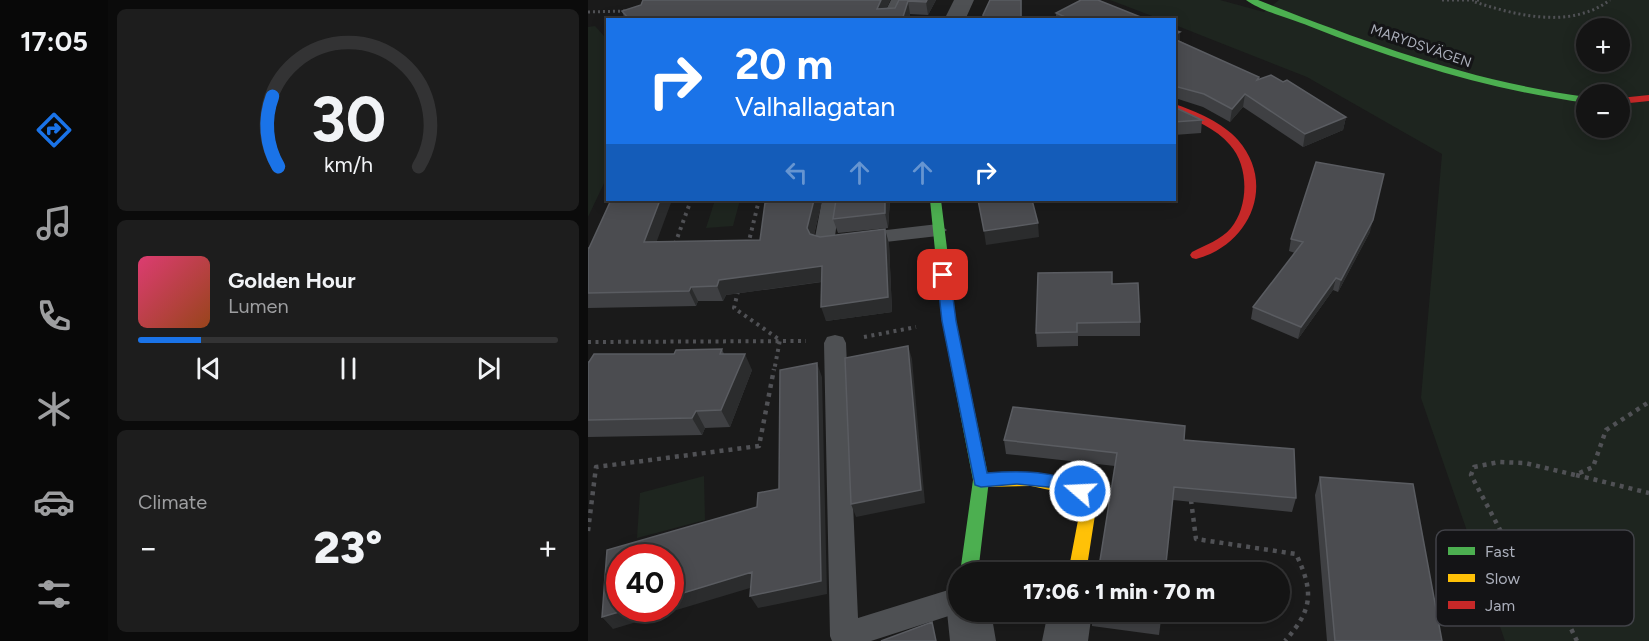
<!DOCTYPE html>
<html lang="en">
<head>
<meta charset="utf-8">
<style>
	:root { --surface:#141414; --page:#1d1d1d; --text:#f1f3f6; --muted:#9d9ea0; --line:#333334; --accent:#1a73e8 }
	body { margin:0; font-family:Figtree,sans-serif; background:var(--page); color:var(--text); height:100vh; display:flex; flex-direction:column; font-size:22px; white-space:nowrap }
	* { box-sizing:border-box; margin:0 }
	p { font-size:20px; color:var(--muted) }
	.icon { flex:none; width:33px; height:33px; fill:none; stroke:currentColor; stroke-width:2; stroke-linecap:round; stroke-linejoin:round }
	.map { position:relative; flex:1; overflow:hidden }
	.sheet { display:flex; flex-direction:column; gap:9px; padding:9px; background:#0b0b0b; width:480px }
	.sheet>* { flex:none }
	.banner { position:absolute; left:18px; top:18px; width:570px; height:183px; border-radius:0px; box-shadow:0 3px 15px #0003,0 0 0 2px var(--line); background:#1a73e8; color:#fff; overflow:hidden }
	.fabs { position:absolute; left:988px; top:18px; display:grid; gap:12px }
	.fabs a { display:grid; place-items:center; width:54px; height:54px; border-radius:50%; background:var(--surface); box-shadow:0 3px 15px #0003,0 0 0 2px var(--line); font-size:30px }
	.speed { position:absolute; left:18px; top:544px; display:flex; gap:12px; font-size:30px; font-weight:700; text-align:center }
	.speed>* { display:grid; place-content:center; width:78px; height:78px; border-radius:50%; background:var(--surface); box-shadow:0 3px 15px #0003,0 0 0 2px var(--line); line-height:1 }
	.speed .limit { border:9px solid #d22; background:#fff; color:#111 }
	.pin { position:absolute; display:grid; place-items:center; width:51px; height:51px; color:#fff; margin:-26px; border-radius:12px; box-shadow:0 3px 9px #0006 }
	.me { position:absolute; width:66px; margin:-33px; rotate:289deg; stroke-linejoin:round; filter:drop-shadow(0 0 4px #0008) }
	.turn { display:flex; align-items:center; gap:21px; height:126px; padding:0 30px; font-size:27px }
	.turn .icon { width:78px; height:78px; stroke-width:2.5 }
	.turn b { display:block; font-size:42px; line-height:51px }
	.lanes { display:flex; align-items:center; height:57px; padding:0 30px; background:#0003; justify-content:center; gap:30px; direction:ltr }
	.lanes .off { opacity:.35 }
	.big { font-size:45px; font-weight:800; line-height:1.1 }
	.sheet .widget { flex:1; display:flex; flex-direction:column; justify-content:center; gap:9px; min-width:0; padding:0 21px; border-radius:9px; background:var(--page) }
	.sheet .dial { align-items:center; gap:0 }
	.dial svg { height:156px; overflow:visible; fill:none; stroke:var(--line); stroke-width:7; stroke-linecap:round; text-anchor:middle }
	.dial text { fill:var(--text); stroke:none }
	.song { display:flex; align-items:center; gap:18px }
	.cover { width:72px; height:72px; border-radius:9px; background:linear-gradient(135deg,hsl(340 70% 55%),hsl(20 70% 35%)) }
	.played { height:6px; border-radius:3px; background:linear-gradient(90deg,var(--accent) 15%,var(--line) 15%) }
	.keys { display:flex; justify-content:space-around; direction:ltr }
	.heat { display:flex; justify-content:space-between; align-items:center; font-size:33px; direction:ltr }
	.trip { position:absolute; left:360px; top:562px; width:342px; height:60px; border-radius:30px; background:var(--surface); box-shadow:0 3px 15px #0003,0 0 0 2px var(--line); font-weight:800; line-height:60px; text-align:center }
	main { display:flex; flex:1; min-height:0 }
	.menu { display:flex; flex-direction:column; width:108px; justify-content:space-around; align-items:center; background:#080808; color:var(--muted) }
	.menu .icon { width:42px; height:42px }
	.menu .selected { color:var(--accent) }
	.menu b { font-size:27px; color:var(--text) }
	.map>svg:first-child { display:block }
	.green { fill:#1e251f; fill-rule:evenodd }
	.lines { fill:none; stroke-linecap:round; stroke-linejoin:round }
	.path-far2 { stroke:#505155; stroke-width:3; stroke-dasharray:2 3; stroke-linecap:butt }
	.path-far1 { stroke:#505155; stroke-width:4; stroke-dasharray:3 4.5; stroke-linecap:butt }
	.path { stroke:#505155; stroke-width:4.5; stroke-dasharray:4 5; stroke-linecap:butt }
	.lane { fill:#4e5053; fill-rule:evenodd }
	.street { fill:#4e5053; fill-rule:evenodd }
	.fast { fill:#4caf50; fill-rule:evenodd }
	.slow { fill:#ffc107; fill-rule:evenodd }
	.jam { fill:#c62828; fill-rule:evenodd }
	.wall { fill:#3f4043 }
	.shaded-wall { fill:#2b2c2d }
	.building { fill:#4b4c50; stroke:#5a5c61; stroke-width:1.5 }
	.route { fill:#1a73e8; stroke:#114b97; stroke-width:1.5 }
	.labels { text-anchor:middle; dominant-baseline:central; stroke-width:6; stroke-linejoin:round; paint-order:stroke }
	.far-street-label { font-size:14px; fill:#abafbb; stroke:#141416 }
	.key { fill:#141416; stroke:#414248; stroke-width:1.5 }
	.key-label { font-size:16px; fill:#abafbb }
</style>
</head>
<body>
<main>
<nav class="menu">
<b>17:05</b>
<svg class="icon selected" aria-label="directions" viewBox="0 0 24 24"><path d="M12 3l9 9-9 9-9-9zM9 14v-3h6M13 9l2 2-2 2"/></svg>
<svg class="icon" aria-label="music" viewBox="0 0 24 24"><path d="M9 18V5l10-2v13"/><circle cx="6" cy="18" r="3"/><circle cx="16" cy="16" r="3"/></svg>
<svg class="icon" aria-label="phone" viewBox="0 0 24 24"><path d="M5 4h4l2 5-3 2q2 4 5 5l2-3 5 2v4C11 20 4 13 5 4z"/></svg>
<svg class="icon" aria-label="climate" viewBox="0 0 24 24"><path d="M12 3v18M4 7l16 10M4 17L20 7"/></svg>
<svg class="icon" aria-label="car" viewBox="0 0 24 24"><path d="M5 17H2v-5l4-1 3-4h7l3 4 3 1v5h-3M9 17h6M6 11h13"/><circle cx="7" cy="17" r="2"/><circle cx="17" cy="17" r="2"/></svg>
<svg class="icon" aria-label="filters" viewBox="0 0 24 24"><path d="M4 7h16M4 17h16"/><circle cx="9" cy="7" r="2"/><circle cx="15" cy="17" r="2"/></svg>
</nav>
<section class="sheet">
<div class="widget dial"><svg viewBox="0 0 100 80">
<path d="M14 69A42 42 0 1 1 86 69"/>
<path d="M14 69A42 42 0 0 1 11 33" stroke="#1a73e8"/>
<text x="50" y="56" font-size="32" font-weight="700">30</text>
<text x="50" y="72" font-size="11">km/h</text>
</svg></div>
<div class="widget">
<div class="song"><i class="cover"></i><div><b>Golden Hour</b><p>Lumen</p></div></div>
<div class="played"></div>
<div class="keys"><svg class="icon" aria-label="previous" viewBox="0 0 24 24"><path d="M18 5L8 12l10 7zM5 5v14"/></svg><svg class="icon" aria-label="pause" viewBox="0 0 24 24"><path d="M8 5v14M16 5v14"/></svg><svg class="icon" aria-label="next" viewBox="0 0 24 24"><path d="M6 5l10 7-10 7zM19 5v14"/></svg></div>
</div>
<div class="widget"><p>Climate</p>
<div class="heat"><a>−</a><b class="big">23°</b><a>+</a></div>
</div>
</section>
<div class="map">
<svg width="1061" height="641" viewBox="0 0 1061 641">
	<rect width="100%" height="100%" fill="#1a1a1a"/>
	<path class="green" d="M522 0H632L676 12 691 0H1061V641H917L833 398 854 154 719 77 587 25 586 20 572 19ZM999 28H1032V62H999ZM999 94H1032V128H999Z
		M7 26 16 36 19 65 20 175 0 217V27Z
		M127 200H152L145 226 118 228Z
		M116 476 117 520 49 538 52 493Z"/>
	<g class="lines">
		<path class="path-far2" d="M854 0H891
			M887 2C930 16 983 29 1022 0
			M0 12 38 11"/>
		<path class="path-far1" d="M87 244 103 200
			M160 245 171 200
			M150 291 146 308 192 340 186 371
			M276 337 328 327
			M0 342 218 341"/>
		<path class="path" d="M988 475 1061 493
			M603 500 608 539 708 554C726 592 725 609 697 641
			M0 531 8 467 171 446 186 369
			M989 641 972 606 927 558 883 475 886 467 911 462 937 463 987 475 1005 467 1018 430 1061 402"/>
		<path class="lane" d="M303 0H317L307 20H293Z
			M234 200H252L247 236 350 224 359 230 350 236 236 249 229 247 226 243Z
			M247 335 255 337 258 343 270 618 370 587V612H373L283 641H244L242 636 236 343 239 337Z"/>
		<path class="street" d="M366 0H386L377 20H356Z
			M370 595V612H403L408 641H362L359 612 365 597Z
			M460 612H504L500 641H454Z"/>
		<path class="fast" d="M658 0H670C780 43 881 81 999 97V103C902 90 812 62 721 26 703 19 673 11 658 0Z
			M342 200H353L368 321 401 480 390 573H372L385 480 354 321Z"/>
		<path class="slow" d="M419 472 455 474 498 486 507 515 498 573H480L491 515 485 495 443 486 393 487 387 485 385 480 387 475Z"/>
		<path class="jam" d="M1061 95V101L1032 104V98Z
			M586 104C608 111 635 123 650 140 689 185 661 245 608 259L604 258 602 255 604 252C617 245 633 240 643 228 661 206 661 166 642 145 628 128 606 120 586 111Z"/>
	</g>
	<path class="wall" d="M55 0H302L298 9 307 8 311 0H348L340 15 322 14 321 20H37L34 11 53 5Z
		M468 13 560 20H468Z
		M586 30 592 41 671 79 695 82 758 117 755 130 715 147 655 107 642 122 615 107 587 98Z
		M586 107 614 120 613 133 586 135Z
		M234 200 226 235 232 237 297 229 301 244 304 312 238 321 234 282 138 295 135 301H110L108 306 0 308V248L69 242 172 240Z
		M248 200H302L300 228 250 233 245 219Z
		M782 232 750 292 745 290 710 339 663 319 665 307 707 253 701 251 703 239Z
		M524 284 552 322V336H490V346L449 347 448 333Z
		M134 349 136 354 164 370 142 427 117 428 114 435 0 437V362Z
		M416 440H596L708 498 704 512 585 500 527 466 418 454Z
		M732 477 854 641H739L727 495Z
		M574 612 571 635 504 626V614Z"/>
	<path class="shaded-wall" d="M293 0H302L293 20 289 9Z
		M339 0H348L340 15 338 2Z
		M433 0H434V20H433Z
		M320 1 322 14 321 20H314Z
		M592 32V45L586 47V35Z
		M657 94 655 107 642 122 644 109Z
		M758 117 755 130 715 147 717 134Z
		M72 200H84L63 257 56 242Z
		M226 200H234L224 243 219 228Z
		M297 200H302L300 228 297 213Z
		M785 220 782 232 750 292 753 280Z
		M450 223 451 237 398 245 396 231Z
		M297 229 301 244 304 312 238 321 233 307Z
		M234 266 239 281 138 295 135 301 129 286 131 280Z
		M748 278 745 290 710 339 713 327Z
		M103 287 110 301 108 306 101 291Z
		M320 346 324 359 337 503 268 517 263 504Z
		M157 354 164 370 142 427 133 410Z
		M229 363 234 377 239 594 170 608 162 596Z
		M108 411 117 428 114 435 104 418Z
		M164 572 172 585 25 629 14 617 41 609H82V597Z"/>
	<path class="building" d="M55 0H293L289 9 307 8 311 0H339L338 2 320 1 314 20H42L34 11 53 5Z
		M402 0H433V20H395V15Z
		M493 0H510L560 20H484L468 13Z
		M586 30 592 32 586 35Z
		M586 39 671 77 669 80 683 75 695 82 699 80 758 117 717 134 657 94 644 109 616 94 586 86Z
		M586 107 614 120 586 122Z
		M728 162 796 174 785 220 753 280 748 278 713 327 665 307 715 242 703 239Z
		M23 200H72L56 242 172 240 177 203 187 201 188 200H226L219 228 222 234 232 237 297 229 300 297 233 307 234 266 131 280 129 286 103 287 101 291 0 293V248H1Z
		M248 200H297V213L245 219Z
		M390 200H444L450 223 396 231Z
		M524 272V284L550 283 552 322 489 323V332L448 333 450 273Z
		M320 346 333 490 263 504 257 358Z
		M134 349 132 354H157L133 410 108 411 104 418 0 420V362H1L6 354H86L88 350Z
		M229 363 233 581 162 596 164 572 82 597V558H32V609H41L14 617 19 550 169 507 170 493 191 489 192 370Z
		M425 407 597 426 596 440 706 449 708 498 586 487 577 573H510L529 453 416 440Z
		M732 477 825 484 854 641H747Z
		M504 612H573L572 623 504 614Z
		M344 622 348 641H293Z"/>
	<path class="route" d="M355 271 362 275 368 321 399 473C434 470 466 471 498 486L500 491 498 496 492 498 470 488 429 484 393 487 387 485 354 321 349 275Z"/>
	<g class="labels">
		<g class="far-street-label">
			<text transform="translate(833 46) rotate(19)">MARYDSVÄGEN</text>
		</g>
	</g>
	<rect x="848" y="530" width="198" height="96" rx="9" class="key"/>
	<rect x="860" y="547" width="27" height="8" fill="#4caf50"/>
	<rect x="860" y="574" width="27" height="8" fill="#ffc107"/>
	<rect x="860" y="601" width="27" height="8" fill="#c62828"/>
	<g class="key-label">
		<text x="897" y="557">Fast</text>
		<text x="897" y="584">Slow</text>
		<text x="897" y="611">Jam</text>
	</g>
</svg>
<div class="fabs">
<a>+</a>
<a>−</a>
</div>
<div class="speed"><div class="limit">40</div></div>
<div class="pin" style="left:355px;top:275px;background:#d93025"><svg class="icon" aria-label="arrive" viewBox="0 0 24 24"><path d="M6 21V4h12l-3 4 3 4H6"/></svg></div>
<svg class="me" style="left:492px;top:491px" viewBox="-20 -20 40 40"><circle r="17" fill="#1a73e8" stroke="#fff" stroke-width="3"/><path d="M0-11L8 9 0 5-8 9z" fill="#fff"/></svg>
<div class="trip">17:06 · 1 min · 70 m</div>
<div class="banner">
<div class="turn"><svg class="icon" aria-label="right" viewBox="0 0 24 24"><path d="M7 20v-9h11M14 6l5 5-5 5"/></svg><div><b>20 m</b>Valhallagatan</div></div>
<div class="lanes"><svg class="icon off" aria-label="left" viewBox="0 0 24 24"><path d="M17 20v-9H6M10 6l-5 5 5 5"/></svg><svg class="icon off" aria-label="ahead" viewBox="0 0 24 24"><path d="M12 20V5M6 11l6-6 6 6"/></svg><svg class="icon off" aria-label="ahead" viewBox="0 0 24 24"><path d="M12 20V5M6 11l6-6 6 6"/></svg><svg class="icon" aria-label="right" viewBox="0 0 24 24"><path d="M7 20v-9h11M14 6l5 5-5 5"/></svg></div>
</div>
</div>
</main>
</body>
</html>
